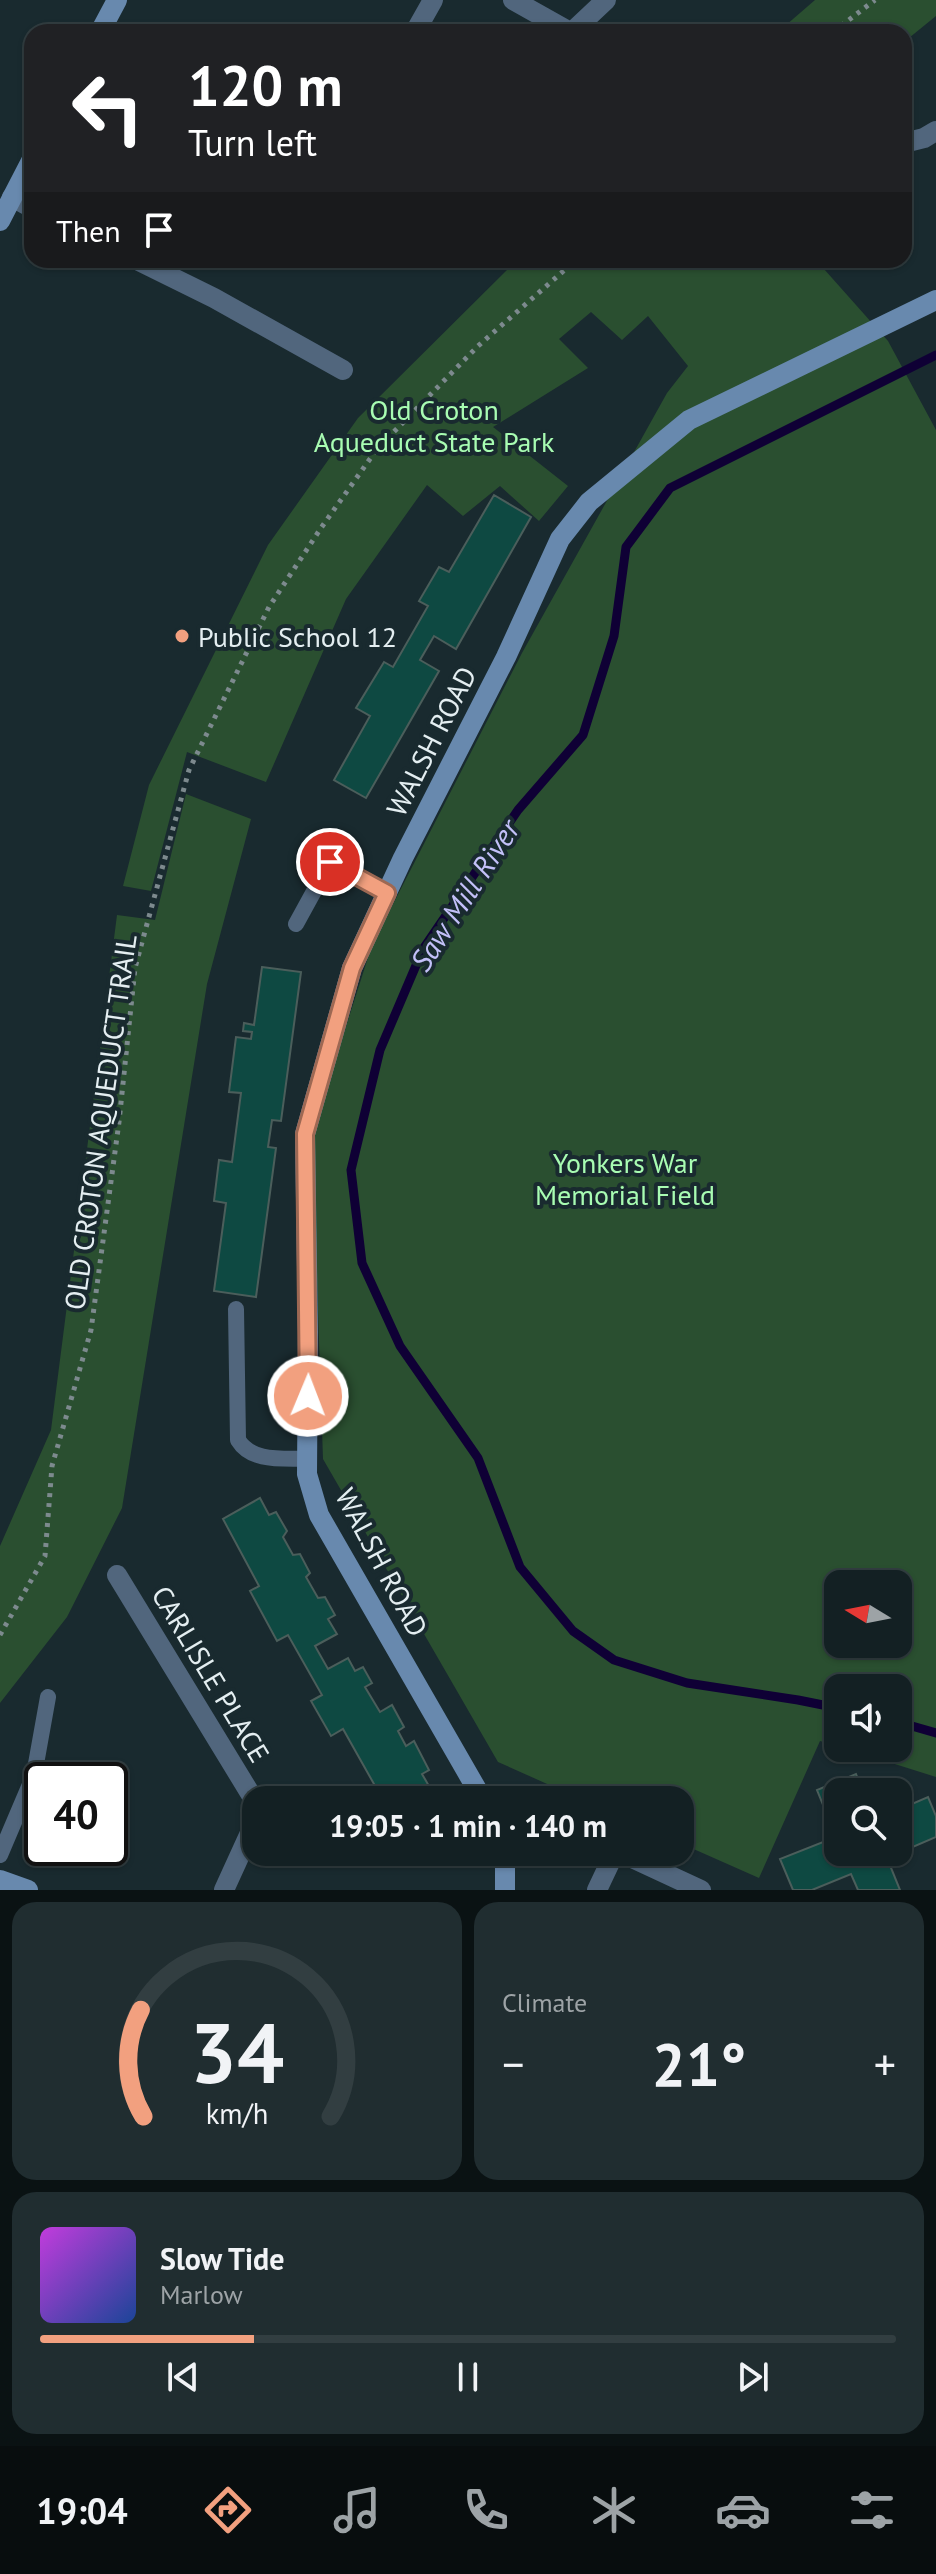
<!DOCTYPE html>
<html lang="en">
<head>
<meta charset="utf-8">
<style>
	:root { --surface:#132023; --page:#202d30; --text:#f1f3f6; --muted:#9da3a6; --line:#323e41; --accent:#f2a07f }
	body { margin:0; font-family:"PT Sans",sans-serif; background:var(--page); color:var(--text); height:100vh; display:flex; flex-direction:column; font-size:30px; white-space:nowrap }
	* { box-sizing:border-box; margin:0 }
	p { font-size:26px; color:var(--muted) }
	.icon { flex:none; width:44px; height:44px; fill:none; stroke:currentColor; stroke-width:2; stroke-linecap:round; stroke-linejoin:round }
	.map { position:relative; height:1890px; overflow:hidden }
	.details { display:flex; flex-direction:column; gap:12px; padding:12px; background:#0a1213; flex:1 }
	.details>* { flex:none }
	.top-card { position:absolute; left:24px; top:24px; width:888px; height:244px; border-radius:24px; box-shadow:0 2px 6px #0004,0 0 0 2px var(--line); background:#202124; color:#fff; overflow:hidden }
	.needle { width:52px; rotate:280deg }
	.fabs { position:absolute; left:824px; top:1570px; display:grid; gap:16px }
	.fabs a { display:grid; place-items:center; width:88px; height:88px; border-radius:16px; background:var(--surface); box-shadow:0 2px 6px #0004,0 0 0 2px var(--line); font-size:40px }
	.speed { position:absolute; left:24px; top:1762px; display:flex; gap:16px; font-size:40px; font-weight:700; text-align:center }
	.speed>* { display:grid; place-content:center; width:104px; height:104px; border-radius:50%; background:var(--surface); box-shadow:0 2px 6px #0004,0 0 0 2px var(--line); line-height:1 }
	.speed .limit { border:4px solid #111; border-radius:12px; background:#fff; color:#111 }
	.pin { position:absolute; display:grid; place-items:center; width:68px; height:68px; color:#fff; margin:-34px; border:4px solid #fff; border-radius:50%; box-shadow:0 2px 8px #0007 }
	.me { position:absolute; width:88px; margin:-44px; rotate:1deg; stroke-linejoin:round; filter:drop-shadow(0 0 6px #0008) }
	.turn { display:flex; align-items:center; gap:28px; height:168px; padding:0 32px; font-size:36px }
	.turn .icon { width:104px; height:104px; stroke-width:2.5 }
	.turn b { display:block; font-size:56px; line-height:68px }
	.then { display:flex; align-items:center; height:76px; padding:0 32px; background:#0003; gap:16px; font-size:30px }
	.big { font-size:60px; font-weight:700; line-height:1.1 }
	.details .card { flex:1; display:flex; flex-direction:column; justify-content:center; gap:12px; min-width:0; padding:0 28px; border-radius:24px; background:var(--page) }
	.details .dial { align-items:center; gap:0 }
	.dial svg { height:208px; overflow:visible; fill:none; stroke:var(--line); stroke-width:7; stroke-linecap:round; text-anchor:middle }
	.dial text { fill:var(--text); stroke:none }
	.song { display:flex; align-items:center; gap:24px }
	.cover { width:96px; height:96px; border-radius:12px; background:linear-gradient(135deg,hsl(290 70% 55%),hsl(220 70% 35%)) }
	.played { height:8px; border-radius:4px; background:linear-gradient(90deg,var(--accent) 25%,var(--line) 25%) }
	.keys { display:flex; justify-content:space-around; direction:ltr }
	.heat { display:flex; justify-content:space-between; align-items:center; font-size:44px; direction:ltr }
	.details .tiles { flex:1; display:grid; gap:12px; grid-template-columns:1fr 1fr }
	.card:last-child { grid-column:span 2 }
	.trip { position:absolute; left:242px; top:1786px; width:452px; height:80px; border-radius:24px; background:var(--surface); box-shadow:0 2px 6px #0004,0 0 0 2px var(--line); font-weight:700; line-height:80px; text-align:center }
	.tab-bar { display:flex; height:128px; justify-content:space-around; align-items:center; background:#080d0e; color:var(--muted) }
	.tab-bar .icon { width:56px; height:56px }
	.tab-bar .current { color:var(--accent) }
	.tab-bar b { font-size:36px; color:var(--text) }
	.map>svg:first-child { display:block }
	.green { fill:#2a4f30; fill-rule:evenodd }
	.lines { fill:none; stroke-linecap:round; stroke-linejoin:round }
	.stream { stroke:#0f0035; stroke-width:9 }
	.building { fill:#0e4942; stroke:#4b5e5b; stroke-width:2 }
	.path { stroke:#7d8a8e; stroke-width:5; stroke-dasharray:4 6; stroke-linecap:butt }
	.lane { stroke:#51667d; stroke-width:16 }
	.street { stroke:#51667d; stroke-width:20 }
	.secondary { stroke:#6889ae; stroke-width:20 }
	.route-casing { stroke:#9d6853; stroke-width:20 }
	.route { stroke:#f2a07f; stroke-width:14 }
	.poi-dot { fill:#f2a07f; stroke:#192a2f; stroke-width:3 }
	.labels { text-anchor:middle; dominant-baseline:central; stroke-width:8; stroke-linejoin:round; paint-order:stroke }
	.park-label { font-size:28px; fill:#a8fcb2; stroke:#192a2f }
	.poi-label { font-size:28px; fill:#e4eef1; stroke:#192a2f; text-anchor:start }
	.street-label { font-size:28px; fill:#e4eef1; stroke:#192a2f }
	.water-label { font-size:30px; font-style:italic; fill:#c3c0f8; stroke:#192a2f }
</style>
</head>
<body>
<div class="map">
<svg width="936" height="1890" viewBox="0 0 936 1890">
	<rect width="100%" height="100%" fill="#192a2f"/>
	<path class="green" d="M815 0H936V16L904 42V32H778Z
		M517 260H816L888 341 936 430V1777L844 1748H898V1688H838V1746L820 1741 759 1878 680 1843V1800H583L498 1762 323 1459 312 1133 372 945 522 653 667 393 688 366 648 316 622 340 591 312 559 339 588 368 493 427 568 486 539 521 500 486 463 516 427 485 346 599 266 782 187 752 151 891 123 886 149 785 268 545 358 418ZM838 1584H898V1644H838Z
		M186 794 251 819 207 984 122 1508 67 1617 0 1703V1546L51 1430 117 915 155 920Z"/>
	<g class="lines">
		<path class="stream" d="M838 1708 798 1700 687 1683 614 1660 573 1631 520 1567 478 1458 400 1346 362 1263 351 1170 380 1050 423 949 518 810 583 735 614 636 626 547 670 488 936 355
			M898 1722 936 1733"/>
	</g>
	<path class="building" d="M494 495 531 517 456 649 434 636 420 660 439 671 366 798 334 780 370 716 356 708 384 662 393 667 428 606 419 601 439 567 449 572Z
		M262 967 301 972 281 1121 272 1120 268 1147 276 1148 256 1297 214 1291 226 1203 214 1201 219 1160 232 1162 241 1093 229 1092 236 1037 251 1039 252 1032 243 1031 244 1023 254 1025Z
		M260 1498 269 1515 276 1512 287 1531 283 1537 293 1555 300 1554 310 1573 306 1577 318 1598 325 1597 335 1615 328 1619 337 1634 315 1646 328 1669 348 1658 355 1671 363 1667 372 1683 365 1687 380 1712 392 1705 404 1727 398 1731 406 1746 414 1741 429 1770 422 1774 429 1786 403 1800H383L343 1729 331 1736 311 1701 322 1695 288 1635 277 1641 250 1591 259 1586 223 1519Z
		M856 1774 863 1792H838V1852H898V1810L928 1797 936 1816V1837L887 1858 900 1890H858L851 1874 812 1890H793L780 1859 836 1837 817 1790Z"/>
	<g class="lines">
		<path class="path" d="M833 32 875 0
			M0 1635 45 1556 52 1466 91 1330 119 1122 135 968 189 770 269 607 321 528 377 449 478 346 576 260"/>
		<path class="lane" d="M296 924 330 862 387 893
			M236 1309 238 1440C252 1463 284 1458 307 1459
			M0 1855 34 1775 48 1697"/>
		<path class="street" d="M513 0 570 32
			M415 32 433 0
			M572 32 606 0
			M904 143 924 138 936 131
			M12 197 32 208
			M137 260 214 298 343 370
			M117 1575 256 1803
			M619 1852 701 1890
			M224 1890 250 1833 256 1811
			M597 1890 615 1852"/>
		<path class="secondary" d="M100 32 117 0
			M0 221 32 159
			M483 1800 319 1515 307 1474 308 1332 305 1134 352 968 403 858 506 657 560 539 589 502 689 420 936 300
			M505 1852V1890
			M0 1880 28 1890"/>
	</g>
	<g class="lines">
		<defs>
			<path id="route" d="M308 1396 305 1134 352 968 387 893 330 862"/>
		</defs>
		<use href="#route" class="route-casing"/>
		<use href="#route" class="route"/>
	</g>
	<circle class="poi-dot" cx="182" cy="636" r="8"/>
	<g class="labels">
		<g class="park-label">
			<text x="434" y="409">Old Croton<tspan x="434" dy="32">Aqueduct State Park</tspan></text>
			<text x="625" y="1162">Yonkers War<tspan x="625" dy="32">Memorial Field</tspan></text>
		</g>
		<g class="poi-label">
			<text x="198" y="636">Public School 12</text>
		</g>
		<g class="street-label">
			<text transform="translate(431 741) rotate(-63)">WALSH ROAD</text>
			<text transform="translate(100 1122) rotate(-82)">OLD CROTON AQUEDUCT TRAIL</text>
			<text transform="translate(382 1562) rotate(62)">WALSH ROAD</text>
			<text transform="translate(211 1674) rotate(59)">CARLISLE PLACE</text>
		</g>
		<g class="water-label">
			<text transform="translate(464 895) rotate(-57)">Saw Mill River</text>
		</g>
	</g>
</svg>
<div class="fabs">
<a><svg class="needle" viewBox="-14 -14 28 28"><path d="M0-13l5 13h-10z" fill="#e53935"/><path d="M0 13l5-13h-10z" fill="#9da3a6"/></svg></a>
<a><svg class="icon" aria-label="sound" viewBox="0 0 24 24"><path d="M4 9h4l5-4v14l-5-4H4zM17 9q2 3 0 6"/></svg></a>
<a><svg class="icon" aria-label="search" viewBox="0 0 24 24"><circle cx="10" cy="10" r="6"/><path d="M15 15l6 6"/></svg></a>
</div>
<div class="speed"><div class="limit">40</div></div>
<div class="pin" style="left:330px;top:862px;background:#d93025"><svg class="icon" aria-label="arrive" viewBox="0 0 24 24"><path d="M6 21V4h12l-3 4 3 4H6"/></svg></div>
<svg class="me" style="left:308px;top:1396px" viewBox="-20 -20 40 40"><circle r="17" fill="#f2a07f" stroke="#fff" stroke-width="3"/><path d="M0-11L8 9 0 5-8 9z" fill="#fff"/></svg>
<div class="trip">19:05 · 1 min · 140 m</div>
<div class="top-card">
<div class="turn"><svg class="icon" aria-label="left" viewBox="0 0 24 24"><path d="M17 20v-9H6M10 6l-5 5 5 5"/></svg><div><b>120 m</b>Turn left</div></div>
<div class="then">Then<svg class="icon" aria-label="arrive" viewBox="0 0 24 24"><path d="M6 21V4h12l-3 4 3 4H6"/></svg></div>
</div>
</div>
<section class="details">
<div class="tiles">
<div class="card dial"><svg viewBox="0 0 100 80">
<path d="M14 69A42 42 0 1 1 86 69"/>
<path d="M14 69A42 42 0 0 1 13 28" stroke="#f2a07f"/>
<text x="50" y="56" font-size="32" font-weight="700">34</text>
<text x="50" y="72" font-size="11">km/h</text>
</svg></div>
<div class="card"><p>Climate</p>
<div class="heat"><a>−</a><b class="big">21°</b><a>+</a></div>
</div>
<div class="card">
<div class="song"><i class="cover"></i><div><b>Slow Tide</b><p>Marlow</p></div></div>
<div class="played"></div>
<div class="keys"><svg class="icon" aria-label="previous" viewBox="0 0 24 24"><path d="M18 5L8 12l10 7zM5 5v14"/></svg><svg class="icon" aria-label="pause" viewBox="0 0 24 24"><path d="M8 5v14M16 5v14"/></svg><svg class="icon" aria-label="next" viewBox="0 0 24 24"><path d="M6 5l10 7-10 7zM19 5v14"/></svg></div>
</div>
</div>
</section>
<nav class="tab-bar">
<b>19:04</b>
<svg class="icon current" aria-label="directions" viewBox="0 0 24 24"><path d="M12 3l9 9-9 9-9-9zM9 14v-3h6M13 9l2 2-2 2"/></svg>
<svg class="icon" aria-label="music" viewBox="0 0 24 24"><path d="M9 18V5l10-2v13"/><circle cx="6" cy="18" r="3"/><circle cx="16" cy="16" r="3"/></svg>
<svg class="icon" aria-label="phone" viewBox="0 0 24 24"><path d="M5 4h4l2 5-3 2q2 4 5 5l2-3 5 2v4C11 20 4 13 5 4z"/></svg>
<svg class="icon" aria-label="climate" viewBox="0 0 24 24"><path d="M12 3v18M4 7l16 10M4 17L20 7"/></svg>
<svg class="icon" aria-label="car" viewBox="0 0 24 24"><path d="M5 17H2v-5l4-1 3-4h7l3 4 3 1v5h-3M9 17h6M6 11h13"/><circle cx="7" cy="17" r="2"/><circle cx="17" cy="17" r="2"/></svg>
<svg class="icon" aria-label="filters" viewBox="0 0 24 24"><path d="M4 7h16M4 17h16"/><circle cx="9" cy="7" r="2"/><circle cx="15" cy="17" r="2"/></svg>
</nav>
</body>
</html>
